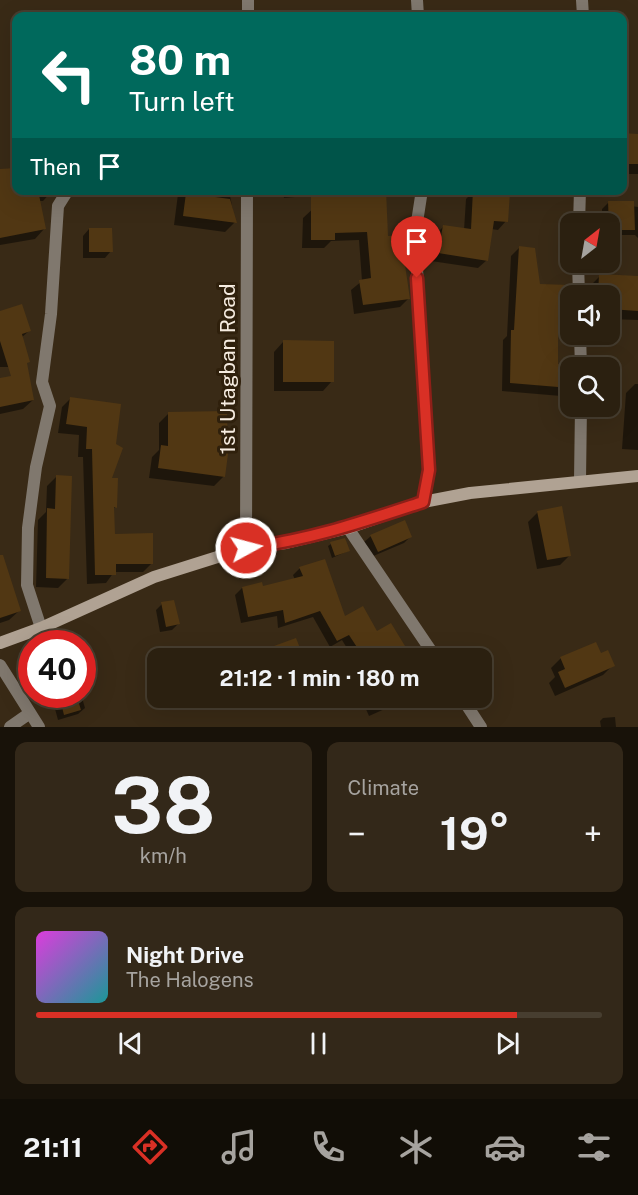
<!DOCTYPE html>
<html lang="en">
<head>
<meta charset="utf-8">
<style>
	:root { --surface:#2b2010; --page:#332819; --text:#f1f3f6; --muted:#a6a39f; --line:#473e30; --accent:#d93025 }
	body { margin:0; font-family:"Public Sans",sans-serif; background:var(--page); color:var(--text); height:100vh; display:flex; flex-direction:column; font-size:22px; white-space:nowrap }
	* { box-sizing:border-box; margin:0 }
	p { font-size:20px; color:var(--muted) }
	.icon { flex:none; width:33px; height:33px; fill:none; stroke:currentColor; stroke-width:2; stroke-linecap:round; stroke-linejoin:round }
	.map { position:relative; height:727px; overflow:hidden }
	.side { display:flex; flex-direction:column; gap:15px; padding:15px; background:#181209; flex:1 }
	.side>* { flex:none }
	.guide { position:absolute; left:12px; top:12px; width:615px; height:183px; border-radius:12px; box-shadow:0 6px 24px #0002,0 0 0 2px var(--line); background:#00695c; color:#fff; overflow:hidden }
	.needle { width:39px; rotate:31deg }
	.fabs { position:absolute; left:560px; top:213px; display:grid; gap:12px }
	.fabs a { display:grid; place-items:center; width:60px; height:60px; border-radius:12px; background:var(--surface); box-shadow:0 6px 24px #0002,0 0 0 2px var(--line); font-size:30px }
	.speed { position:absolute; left:18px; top:630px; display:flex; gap:12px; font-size:30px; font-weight:700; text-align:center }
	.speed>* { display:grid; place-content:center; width:78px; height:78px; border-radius:50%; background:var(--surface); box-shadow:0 6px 24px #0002,0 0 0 2px var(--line); line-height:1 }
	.speed .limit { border:9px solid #d22; background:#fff; color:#111 }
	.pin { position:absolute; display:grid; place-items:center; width:51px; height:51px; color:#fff; margin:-62px -26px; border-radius:50% 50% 50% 0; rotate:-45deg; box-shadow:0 0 6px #0007 }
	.pin .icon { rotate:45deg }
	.me { position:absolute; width:66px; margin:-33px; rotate:83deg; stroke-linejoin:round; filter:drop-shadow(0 0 4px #0008) }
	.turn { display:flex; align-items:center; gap:21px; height:126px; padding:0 18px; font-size:27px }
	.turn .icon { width:78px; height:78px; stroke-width:2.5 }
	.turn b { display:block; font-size:42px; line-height:51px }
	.then { display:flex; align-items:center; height:57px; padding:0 18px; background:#0003; gap:12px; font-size:22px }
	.big { font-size:45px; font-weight:700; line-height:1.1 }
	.side .tile { flex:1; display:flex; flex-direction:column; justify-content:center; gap:9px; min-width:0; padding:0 21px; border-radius:12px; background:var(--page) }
	.side .dial { align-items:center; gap:0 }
	.dial b { font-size:78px; line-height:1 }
	.song { display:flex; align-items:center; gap:18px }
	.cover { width:72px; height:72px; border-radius:9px; background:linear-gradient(135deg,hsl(300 70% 55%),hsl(180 70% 35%)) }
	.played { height:6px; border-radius:3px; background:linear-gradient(90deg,var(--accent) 85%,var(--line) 85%) }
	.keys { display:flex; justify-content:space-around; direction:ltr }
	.heat { display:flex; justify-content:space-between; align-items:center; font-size:33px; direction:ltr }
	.side .tiles { flex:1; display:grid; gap:15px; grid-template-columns:1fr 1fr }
	.tile:last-child { grid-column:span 2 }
	.trip { position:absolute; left:147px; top:648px; width:345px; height:60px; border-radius:12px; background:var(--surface); box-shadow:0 6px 24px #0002,0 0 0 2px var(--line); font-weight:700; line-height:60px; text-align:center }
	.tab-bar { display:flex; height:96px; justify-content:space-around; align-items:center; background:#110d06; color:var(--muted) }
	.tab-bar .icon { width:42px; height:42px }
	.tab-bar .active { color:var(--accent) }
	.tab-bar b { font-size:27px; color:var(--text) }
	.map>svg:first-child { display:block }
	.shadow { fill:#0007 }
	.building { fill:#513713 }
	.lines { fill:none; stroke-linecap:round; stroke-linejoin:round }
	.street { stroke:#80786e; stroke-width:12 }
	.secondary { stroke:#b0a293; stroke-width:12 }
	.route-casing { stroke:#8d1f18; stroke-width:15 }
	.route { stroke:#d93025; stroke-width:10 }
	.labels { text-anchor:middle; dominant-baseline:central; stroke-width:6; stroke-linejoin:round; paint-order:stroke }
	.street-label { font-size:21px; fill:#f6ece0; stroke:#2f200c }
</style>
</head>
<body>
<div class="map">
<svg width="638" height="727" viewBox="0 0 638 727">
	<rect width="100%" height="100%" fill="#392a16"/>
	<path class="shadow" d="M622 134 638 136V174H622Z
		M0 170H16V190H53L43 201H39L44 229 35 239 0 245Z
		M161 190H229L235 222 225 232 174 225 178 194Z
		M283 190H311L306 196 284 198Z
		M333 190H392L385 195 386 238 405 257 403 259 409 298 400 307 354 314 351 290 362 281 359 240 331 241 324 248H302L303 218Z
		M474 191 506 221 498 230 491 229 487 260 478 268 431 261 435 235 443 227 464 230 466 199Z
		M608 203 638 207V238L635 235H609V224H602V209Z
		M89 229 111 251 105 258H83V236Z
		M519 248 539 285 567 310 557 319V366L571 367 570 387 561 396 502 391 503 340 507 336 511 256Z
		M600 276 638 278V320L609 319V296H590V286Z
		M0 313 29 331 21 338 19 367H0Z
		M283 342 332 381 323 391H274V352Z
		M0 379 33 400 23 409 0 414Z
		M635 384H638V450L622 449 626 393Z
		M71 398 120 405 110 480 115 507 112 510 113 535 152 563 143 572H114L106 583 87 584 83 457H78L79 435 58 433 62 407Z
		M169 413 224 476 214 486 149 478 152 457 159 450V423Z
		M57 476 67 579 58 588 36 587 38 520 46 512 47 486Z
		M538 512 569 556 560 565 537 569 528 522Z
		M371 536 410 537 404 543 371 557 364 542Z
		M331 544 348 551 332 558 328 546Z
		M0 557 19 611 9 620 0 623Z
		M300 568 344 619 361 609 385 658H353L342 640 330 647 313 617 278 628 277 616 241 623 235 595 242 588H262L295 580 293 575Z
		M162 604 178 624 172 630 160 632 156 610Z
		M295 640 302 658H258Z
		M32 653V674L23 660Z
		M600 655 613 665 603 675 555 696 549 683 555 677 551 668 561 658Z
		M51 694H81L85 708 78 714 58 720Z
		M361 698H403L396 704 369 716Z
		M615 717 616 727H601L600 721 603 718Z"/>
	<path class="building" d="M622 133 638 134V164H622Z
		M16 168V190H38L46 229 0 238V169Z
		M311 190H386L388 236 405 235 407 258H404L410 299 363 305 359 280 371 278 367 232 335 233V240H311Z
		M473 190 510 192 508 222 494 221 488 261 438 253 443 225 471 229Z
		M186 193 230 199 237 223 183 216Z
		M608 201H634L635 230H609Z
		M89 228H112L113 252H89Z
		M519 246 535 248 540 284 569 285 568 311H558V364L570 365V388L510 383 511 330H514Z
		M599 274 638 276V311L609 309V296H598Z
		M22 304 31 331 22 334 30 362 27 363 34 400 0 407V378L11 376 0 341V311Z
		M283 340 334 341V382H283Z
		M70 397 121 404 116 444 123 448 112 478H118L117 508 114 507 115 534 153 533V564H116V575H95L92 449H86L87 427 66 424Z
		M227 411 228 454 225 477 158 468 161 445 168 446V412Z
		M56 475 72 476 69 579 46 578 47 508 55 509Z
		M562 506 571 556 547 560 537 511Z
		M405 520 412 537 378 552 370 535Z
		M345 538 350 551 335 556 330 542Z
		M0 555H3L21 611 0 618Z
		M325 559 345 616 363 606 377 631 391 623 405 646 383 658H364L349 635 337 641 320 611 285 623 283 610 248 617 242 587 262 582 263 586 303 576 299 567Z
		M174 600 180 624 166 627 161 602Z
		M296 638 304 658H244V657Z
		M596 642 601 653 608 650 615 666 565 688 558 672 565 669 560 657Z
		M76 694 81 710 64 715 60 699Z"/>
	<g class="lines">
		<path class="street" d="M417 0 418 16
			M582 0 583 16
			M248 16V0
			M422 190 415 235 429 470 423 502
			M579 224 580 190
			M578 262 579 296
			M580 334 581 368
			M580 480 581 406
			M348 528 436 658
			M246 548 247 190
			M41 628 27 585 28 528 36 467 50 406 42 382 51 314 58 206 68 190
			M0 665 39 727
			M462 698 481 727
			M10 727 30 713"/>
		<path class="secondary" d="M0 643 41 628 154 577 246 548 286 543 348 528 423 502 470 493 638 476"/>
	</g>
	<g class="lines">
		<defs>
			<path id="route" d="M246 548C310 540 362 522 423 502L429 470 417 278"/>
		</defs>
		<use href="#route" class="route-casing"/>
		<use href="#route" class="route"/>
	</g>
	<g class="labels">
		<g class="street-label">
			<text transform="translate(227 369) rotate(-90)">1st Utagban Road</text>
		</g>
	</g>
</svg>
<div class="fabs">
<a><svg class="needle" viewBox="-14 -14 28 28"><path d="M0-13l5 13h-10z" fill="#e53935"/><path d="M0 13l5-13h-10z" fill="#a6a39f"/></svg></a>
<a><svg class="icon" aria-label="sound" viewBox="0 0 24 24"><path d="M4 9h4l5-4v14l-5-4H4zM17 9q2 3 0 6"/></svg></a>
<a><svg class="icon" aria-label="search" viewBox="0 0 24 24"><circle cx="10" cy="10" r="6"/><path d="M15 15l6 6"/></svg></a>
</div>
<div class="speed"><div class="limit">40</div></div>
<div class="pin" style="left:417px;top:278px;background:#d93025"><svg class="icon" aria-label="arrive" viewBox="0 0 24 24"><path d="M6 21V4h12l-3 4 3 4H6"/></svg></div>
<svg class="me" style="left:246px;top:548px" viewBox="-20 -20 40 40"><circle r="17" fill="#d93025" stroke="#fff" stroke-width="3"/><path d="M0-11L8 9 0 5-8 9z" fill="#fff"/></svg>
<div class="trip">21:12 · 1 min · 180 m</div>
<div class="guide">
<div class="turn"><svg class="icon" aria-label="left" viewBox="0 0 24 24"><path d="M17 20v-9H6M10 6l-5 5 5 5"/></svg><div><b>80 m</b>Turn left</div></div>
<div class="then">Then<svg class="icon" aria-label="arrive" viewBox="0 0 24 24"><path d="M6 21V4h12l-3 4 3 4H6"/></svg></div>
</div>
</div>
<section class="side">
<div class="tiles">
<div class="tile dial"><b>38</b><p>km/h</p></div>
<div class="tile"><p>Climate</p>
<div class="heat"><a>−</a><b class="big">19°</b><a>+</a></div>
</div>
<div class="tile">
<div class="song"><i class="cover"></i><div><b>Night Drive</b><p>The Halogens</p></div></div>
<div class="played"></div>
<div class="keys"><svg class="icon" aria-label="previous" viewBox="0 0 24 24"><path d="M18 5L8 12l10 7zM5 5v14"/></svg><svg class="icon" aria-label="pause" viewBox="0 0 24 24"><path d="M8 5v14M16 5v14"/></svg><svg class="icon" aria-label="next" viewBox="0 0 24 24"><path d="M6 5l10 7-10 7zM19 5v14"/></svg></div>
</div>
</div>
</section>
<nav class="tab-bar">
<b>21:11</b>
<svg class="icon active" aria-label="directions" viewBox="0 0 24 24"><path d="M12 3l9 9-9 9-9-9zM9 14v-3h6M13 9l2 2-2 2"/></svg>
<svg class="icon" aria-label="music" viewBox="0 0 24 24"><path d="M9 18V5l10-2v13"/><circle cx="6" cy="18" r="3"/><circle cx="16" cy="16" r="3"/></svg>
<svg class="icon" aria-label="phone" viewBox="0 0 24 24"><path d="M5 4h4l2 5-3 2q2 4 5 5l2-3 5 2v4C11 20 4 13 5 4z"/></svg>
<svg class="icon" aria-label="climate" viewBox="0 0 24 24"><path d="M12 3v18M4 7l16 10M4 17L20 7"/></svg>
<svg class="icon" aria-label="car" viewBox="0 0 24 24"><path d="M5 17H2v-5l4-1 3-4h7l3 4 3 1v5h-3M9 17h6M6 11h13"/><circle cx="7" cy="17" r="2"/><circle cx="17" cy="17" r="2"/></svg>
<svg class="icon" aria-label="filters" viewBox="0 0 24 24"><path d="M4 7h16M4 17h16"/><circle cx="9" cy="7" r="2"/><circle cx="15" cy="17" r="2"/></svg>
</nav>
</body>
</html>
